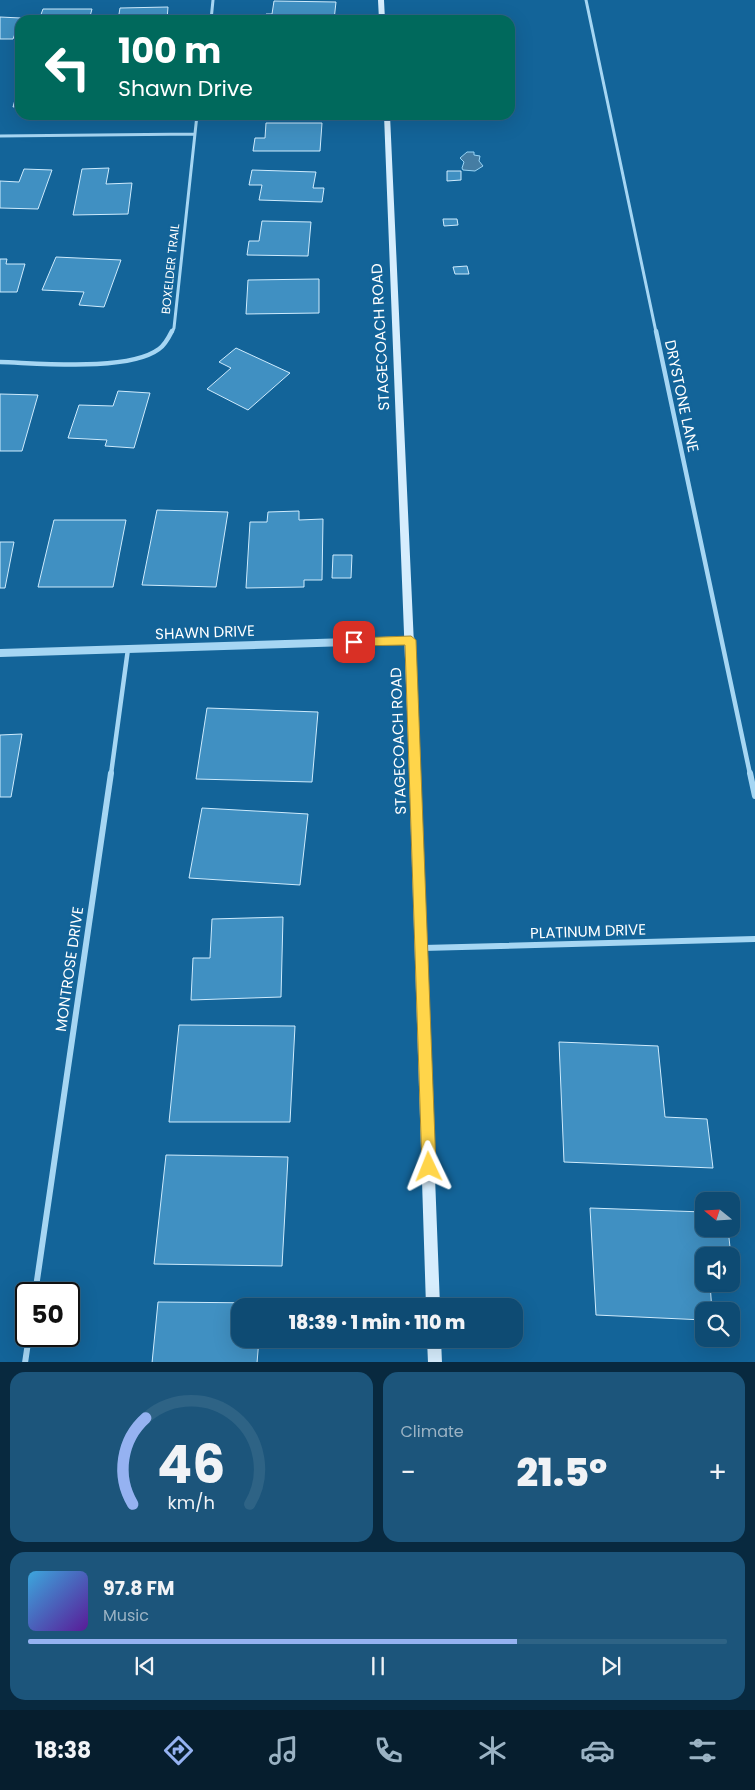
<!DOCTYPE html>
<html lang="en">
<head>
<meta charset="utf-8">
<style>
	:root { --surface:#0e4b73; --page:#1c557b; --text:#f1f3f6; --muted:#9bb3c4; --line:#2e6385; --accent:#95b2f1 }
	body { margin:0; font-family:Poppins,sans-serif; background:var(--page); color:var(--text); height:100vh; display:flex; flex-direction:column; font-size:19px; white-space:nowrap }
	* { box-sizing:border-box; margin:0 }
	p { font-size:16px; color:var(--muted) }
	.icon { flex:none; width:28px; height:28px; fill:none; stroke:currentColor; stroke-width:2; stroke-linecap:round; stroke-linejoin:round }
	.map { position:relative; height:1362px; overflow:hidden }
	.panel { display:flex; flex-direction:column; gap:10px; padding:10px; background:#08293f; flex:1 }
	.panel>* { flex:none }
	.top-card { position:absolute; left:15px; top:15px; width:500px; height:105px; border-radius:15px; box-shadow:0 5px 20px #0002,0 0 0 1px var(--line); background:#00695c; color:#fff; overflow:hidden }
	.needle { width:32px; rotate:288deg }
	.tools { position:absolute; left:695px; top:1192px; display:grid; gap:10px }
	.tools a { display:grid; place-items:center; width:45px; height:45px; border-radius:10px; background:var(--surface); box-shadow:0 5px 20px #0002,0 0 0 1px var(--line); font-size:25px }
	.speed { position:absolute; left:15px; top:1282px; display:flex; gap:10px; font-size:25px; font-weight:700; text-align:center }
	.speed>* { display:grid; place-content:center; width:65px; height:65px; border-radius:50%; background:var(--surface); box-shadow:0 5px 20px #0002,0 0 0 1px var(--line); line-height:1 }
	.speed .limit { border:2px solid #111; border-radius:8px; background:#fff; color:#111 }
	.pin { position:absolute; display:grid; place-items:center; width:42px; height:42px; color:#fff; margin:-21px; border-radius:10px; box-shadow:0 2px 8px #0006 }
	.me { position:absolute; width:55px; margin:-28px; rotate:358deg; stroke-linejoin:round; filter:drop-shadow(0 0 4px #0008) }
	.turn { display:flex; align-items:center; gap:18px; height:105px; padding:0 20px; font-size:22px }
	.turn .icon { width:65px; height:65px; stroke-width:2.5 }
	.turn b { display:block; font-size:35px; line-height:42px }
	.big { font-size:38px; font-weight:800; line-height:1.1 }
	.panel .widget { flex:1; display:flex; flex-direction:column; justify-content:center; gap:8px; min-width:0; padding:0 18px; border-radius:15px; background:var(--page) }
	.panel .dial { align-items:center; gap:0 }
	.dial svg { height:130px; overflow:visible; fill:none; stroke:var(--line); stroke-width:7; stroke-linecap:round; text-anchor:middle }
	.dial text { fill:var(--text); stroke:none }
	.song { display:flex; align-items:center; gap:15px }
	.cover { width:60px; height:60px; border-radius:8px; background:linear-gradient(135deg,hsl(200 70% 55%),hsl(270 70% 35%)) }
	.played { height:5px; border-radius:2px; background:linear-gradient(90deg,var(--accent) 70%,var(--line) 70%) }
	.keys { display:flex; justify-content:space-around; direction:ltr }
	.heat { display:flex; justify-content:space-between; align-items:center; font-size:28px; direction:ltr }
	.panel .tiles { flex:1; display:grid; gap:10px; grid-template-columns:1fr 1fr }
	.widget:last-child { grid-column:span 2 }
	.trip { position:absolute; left:231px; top:1298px; width:292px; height:50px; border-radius:15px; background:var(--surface); box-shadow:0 5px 20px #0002,0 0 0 1px var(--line); font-weight:800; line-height:50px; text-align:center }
	.tab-bar { display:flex; height:80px; justify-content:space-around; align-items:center; background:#061e2e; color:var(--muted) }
	.tab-bar .icon { width:35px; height:35px }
	.tab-bar .current { color:var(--accent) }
	.tab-bar b { font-size:22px; color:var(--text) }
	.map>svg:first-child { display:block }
	.water { fill:#457da3; stroke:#98d4f6 }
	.building { fill:#4090c2; stroke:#ceebfd }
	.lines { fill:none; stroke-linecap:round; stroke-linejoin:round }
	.minor-far2 { stroke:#a6d6f3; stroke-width:3 }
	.minor-far1 { stroke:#a6d6f3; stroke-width:4.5 }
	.minor { stroke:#a6d6f3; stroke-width:6 }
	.tertiary { stroke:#a6d6f3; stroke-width:8 }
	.secondary { fill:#d6edfd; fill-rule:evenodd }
	.route { fill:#ffd54a; stroke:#a68a30 }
	.labels { text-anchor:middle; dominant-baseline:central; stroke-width:5; stroke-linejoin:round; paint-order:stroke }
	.far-street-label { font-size:12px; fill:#fff; stroke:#136499 }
	.street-label { font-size:15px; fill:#fff; stroke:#136499 }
</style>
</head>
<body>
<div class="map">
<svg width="755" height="1363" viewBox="0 0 755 1363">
	<rect width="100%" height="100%" fill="#136499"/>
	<path class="water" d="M467 152H474V155L480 156 479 161 483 166 475 171 463 170 462 168 464 162 460 158Z"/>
	<path class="building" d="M274 1 336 2 334 20H265L266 14H272Z
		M168 7 167 20H118L120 8Z
		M43 9H92L89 20H39Z
		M0 17 21 18 13 39H0Z
		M20 82V106L13 107Z
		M266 123H322L320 151H253L255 138H265Z
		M109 168 106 184 132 183 128 214 73 215 82 169Z
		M24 169 52 170 38 209 0 208V181L19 182Z
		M252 170 316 172 313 188H324L322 202 259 200 262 185H249Z
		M447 171H461V180L447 181Z
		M443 219H457L458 225 444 226Z
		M262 221 311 222 308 256 247 255 249 241H259Z
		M56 257 121 260 104 307 79 305 84 292 42 290Z
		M0 259H7L6 264H25L17 292H0Z
		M467 266 469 274H455L453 267Z
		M319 279V313L246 314 248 280Z
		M236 348 290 373 248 410 207 389 231 368 219 362Z
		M118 391 150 393 134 448 105 446 107 440 68 438 79 405 113 406Z
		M0 394 38 395 22 451H0Z
		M157 510 228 512 216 587 142 585Z
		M299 511V520L323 519 322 580H304V587L246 588 250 522H267L268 512Z
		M54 520H126L113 587H38Z
		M0 542H14L5 588H0Z
		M333 555H352L351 578H332Z
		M207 708 318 712 312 782 196 779Z
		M22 734 11 797H0V735Z
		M202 808 308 814 300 885 189 878Z
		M283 917 281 997 191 1000 193 958H210L212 919Z
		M179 1025 295 1026 290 1122H169Z
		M559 1042 658 1046 665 1117 707 1119 713 1168 564 1162Z
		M166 1155 288 1157 282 1266 154 1264Z
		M590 1208 704 1212V1229H728L731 1256H704V1284H710L712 1311H704V1320L596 1315Z
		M158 1302 261 1303V1306H240V1339H259L257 1363H152Z"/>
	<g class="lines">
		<path class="minor-far2" d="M586 0 656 332
			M211 20 213 0
			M0 136 195 134
			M172 332 174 328 197 115"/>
		<path class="minor-far1" d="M656 331 750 774
			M0 362C38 363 128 372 159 349 165 345 169 337 172 331
			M111 774 128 649"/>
		<path class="minor" d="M750 773 755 796
			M423 948 755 939
			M35 1294 111 773
			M25 1363 29 1336"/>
		<path class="tertiary" d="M0 653 411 640"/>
		<path class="secondary" d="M378 0H384L385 20H379Z
			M384 115H390L417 711 440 1306H426L407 711Z
			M427 1339H441L442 1363H428Z"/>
	</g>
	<path class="route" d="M411 636 416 640 436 1167 434 1172 429 1174 424 1172 422 1167 405 645 354 646 349 642 354 638Z"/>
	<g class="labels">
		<g class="far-street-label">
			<text transform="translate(170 269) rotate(-84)">BOXELDER TRAIL</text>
		</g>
		<g class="street-label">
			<text transform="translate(380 337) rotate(-93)">STAGECOACH ROAD</text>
			<text transform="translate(682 396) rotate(78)">DRYSTONE LANE</text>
			<text transform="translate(205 632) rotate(-2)">SHAWN DRIVE</text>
			<text transform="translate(398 741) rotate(-92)">STAGECOACH ROAD</text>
			<text transform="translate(588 931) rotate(-2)">PLATINUM DRIVE</text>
			<text transform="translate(69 969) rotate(-82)">MONTROSE DRIVE</text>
		</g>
	</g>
</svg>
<div class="tools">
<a><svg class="needle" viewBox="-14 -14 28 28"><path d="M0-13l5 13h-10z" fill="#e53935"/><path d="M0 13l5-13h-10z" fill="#9bb3c4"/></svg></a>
<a><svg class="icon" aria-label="sound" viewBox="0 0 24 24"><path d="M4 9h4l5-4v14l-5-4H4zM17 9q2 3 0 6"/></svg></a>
<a><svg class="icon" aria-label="search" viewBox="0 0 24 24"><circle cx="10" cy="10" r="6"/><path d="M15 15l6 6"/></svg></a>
</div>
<div class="speed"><div class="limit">50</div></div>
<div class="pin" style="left:354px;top:642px;background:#d93025"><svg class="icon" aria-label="arrive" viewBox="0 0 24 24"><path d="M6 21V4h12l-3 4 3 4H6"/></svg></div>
<svg class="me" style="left:429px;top:1167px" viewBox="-20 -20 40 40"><path d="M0-17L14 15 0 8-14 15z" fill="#ffd54a" stroke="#fff" stroke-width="4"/></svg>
<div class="trip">18:39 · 1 min · 110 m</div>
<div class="top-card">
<div class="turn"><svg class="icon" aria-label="left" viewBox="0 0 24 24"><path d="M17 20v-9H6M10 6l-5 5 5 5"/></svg><div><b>100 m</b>Shawn Drive</div></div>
</div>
</div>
<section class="panel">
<div class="tiles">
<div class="widget dial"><svg viewBox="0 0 100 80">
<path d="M14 69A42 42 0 1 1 86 69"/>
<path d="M14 69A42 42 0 0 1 22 16" stroke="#95b2f1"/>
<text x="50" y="56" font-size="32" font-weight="700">46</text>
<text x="50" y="72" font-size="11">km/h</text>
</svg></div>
<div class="widget"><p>Climate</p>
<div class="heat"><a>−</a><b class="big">21.5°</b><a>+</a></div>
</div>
<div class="widget">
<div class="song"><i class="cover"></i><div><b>97.8 FM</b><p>Music</p></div></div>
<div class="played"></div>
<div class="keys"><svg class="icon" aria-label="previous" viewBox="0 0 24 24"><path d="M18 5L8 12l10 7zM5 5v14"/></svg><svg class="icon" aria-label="pause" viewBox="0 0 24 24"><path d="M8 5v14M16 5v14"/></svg><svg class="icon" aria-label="next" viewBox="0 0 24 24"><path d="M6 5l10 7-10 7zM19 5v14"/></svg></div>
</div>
</div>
</section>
<nav class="tab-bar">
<b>18:38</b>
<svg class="icon current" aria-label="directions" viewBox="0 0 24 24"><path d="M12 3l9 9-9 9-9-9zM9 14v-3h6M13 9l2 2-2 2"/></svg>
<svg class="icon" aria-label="music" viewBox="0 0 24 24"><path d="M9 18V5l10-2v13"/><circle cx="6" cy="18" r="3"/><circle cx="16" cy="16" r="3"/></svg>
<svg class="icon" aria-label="phone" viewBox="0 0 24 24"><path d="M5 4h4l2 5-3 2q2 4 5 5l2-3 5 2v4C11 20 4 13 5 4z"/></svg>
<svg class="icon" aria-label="climate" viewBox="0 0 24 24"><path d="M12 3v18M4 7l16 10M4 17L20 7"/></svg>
<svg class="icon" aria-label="car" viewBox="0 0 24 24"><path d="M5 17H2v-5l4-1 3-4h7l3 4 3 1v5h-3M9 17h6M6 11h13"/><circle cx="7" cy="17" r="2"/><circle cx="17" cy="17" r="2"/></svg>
<svg class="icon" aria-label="filters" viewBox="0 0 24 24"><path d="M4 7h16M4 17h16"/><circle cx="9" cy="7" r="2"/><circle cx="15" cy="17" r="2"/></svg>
</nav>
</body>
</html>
